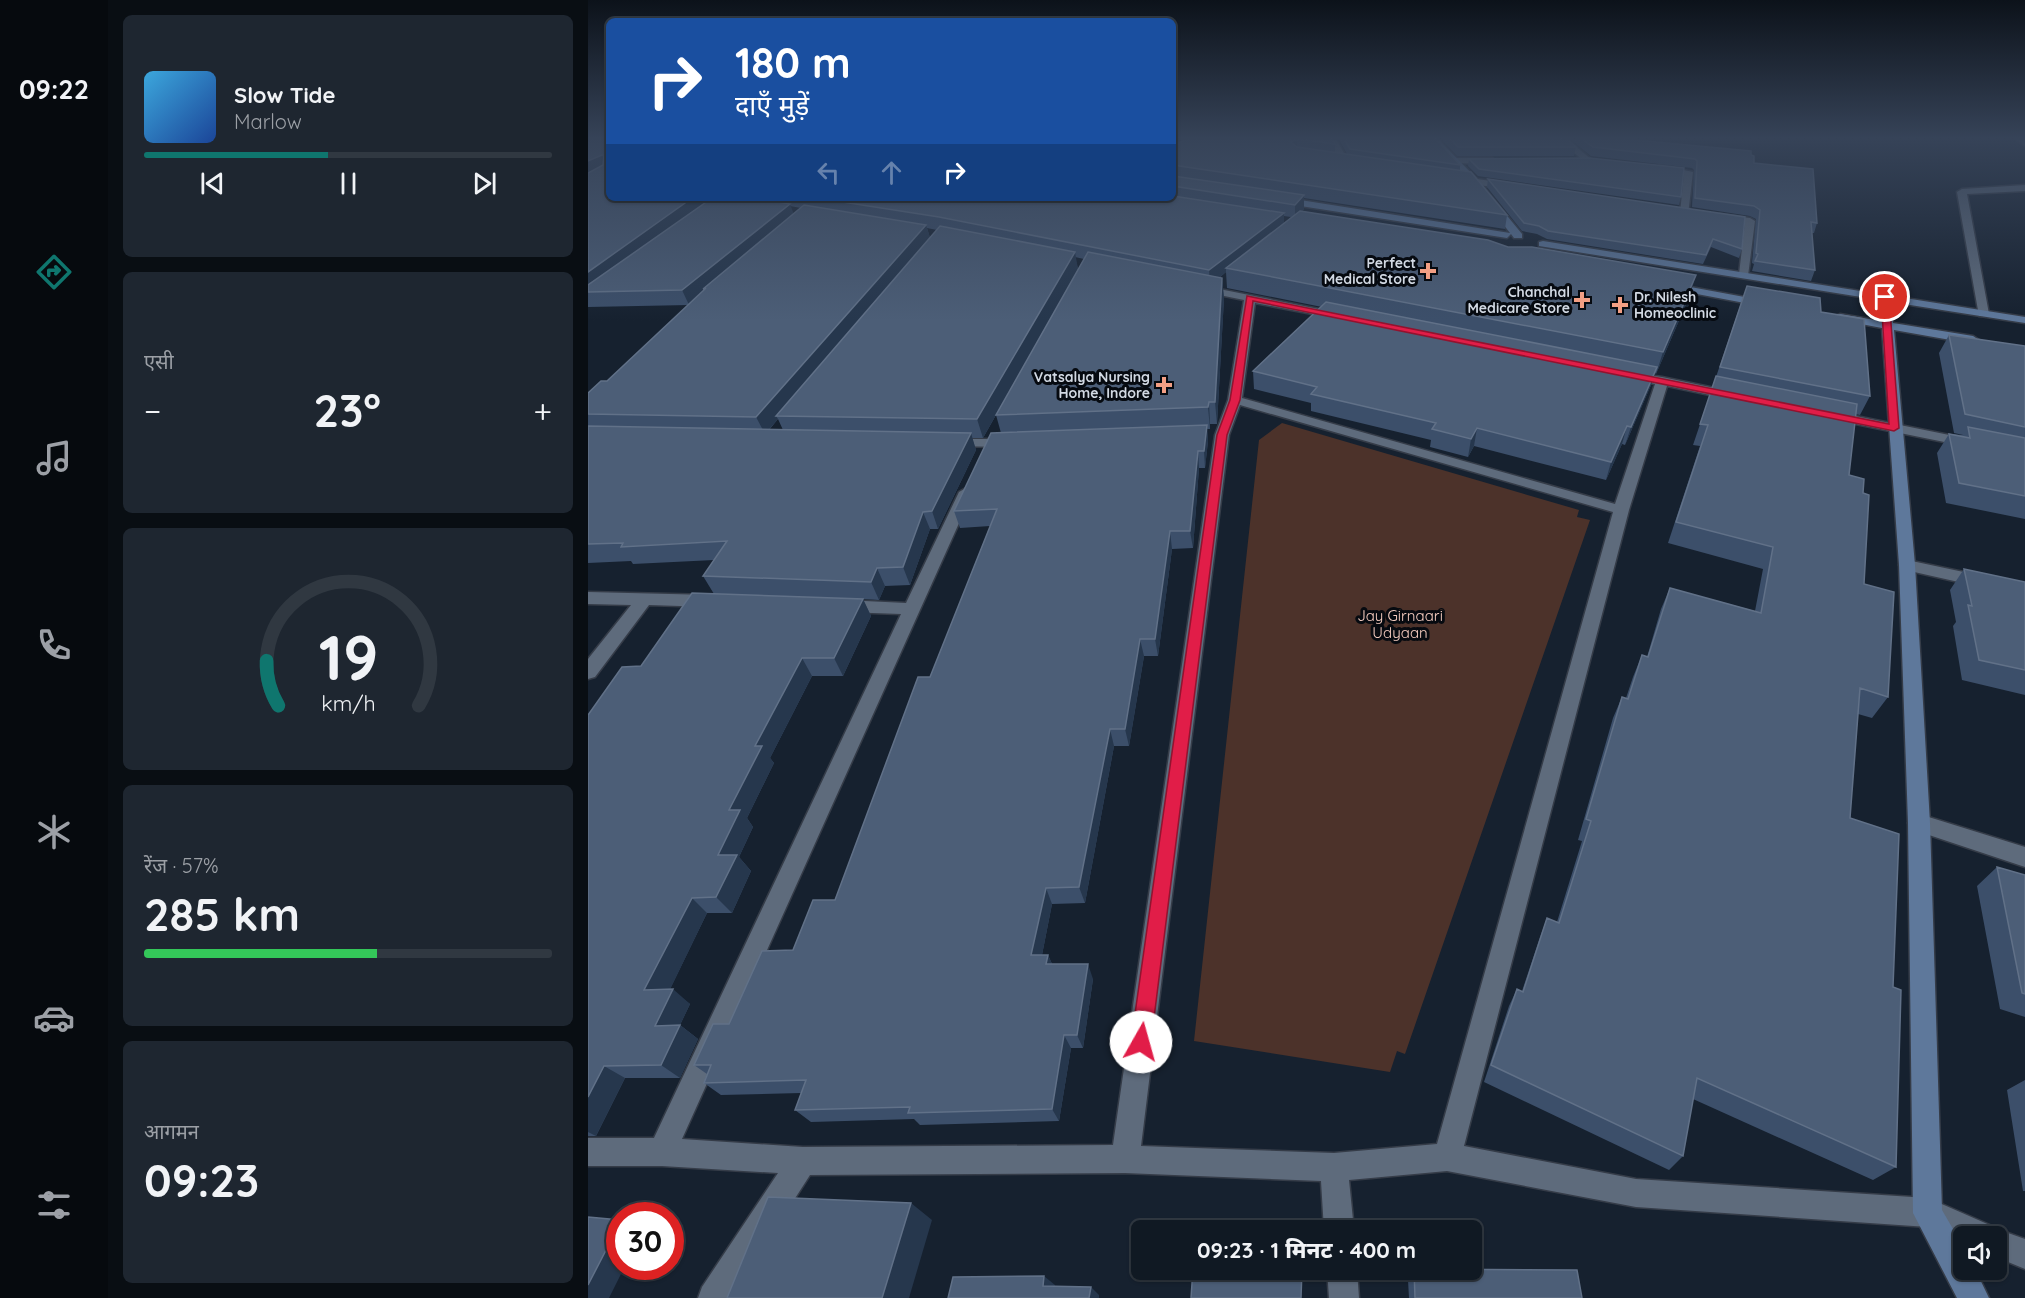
<!DOCTYPE html>
<html lang="hi">
<head>
<meta charset="utf-8">
<style>
	:root { --surface:#101923; --page:#1e2630; --text:#f1f3f6; --muted:#9ca0a6; --line:#303841; --accent:#0f766e }
	body { margin:0; font-family:Quicksand,"Noto Sans Devanagari",sans-serif; background:var(--page); color:var(--text); height:100vh; display:flex; flex-direction:column; font-size:22px; white-space:nowrap }
	* { box-sizing:border-box; margin:0 }
	p { font-size:20px; color:var(--muted) }
	.icon { flex:none; width:33px; height:33px; fill:none; stroke:currentColor; stroke-width:2; stroke-linecap:round; stroke-linejoin:round }
	.map { position:relative; flex:1; overflow:hidden }
	.sheet { display:flex; flex-direction:column; gap:15px; padding:15px; background:#090e13; width:480px }
	.sheet>* { flex:none }
	.top-card { position:absolute; left:18px; top:18px; width:570px; height:183px; border-radius:9px; box-shadow:0 2px 4px #0004,0 0 0 2px var(--line); background:#1a4fa0; color:#fff; overflow:hidden }
	.fabs { position:absolute; left:1365px; top:1226px; display:grid; gap:12px }
	.fabs a { display:grid; place-items:center; width:54px; height:54px; border-radius:9px; background:var(--surface); box-shadow:0 2px 4px #0004,0 0 0 2px var(--line); font-size:30px }
	.speed { position:absolute; left:18px; top:1202px; display:flex; gap:12px; font-size:30px; font-weight:700; text-align:center }
	.speed>* { display:grid; place-content:center; width:78px; height:78px; border-radius:50%; background:var(--surface); box-shadow:0 2px 4px #0004,0 0 0 2px var(--line); line-height:1 }
	.speed .limit { border:9px solid #d22; background:#fff; color:#111 }
	.pin { position:absolute; display:grid; place-items:center; width:51px; height:51px; color:#fff; margin:-26px; border:3px solid #fff; border-radius:50%; box-shadow:0 2px 6px #0007 }
	.me { position:absolute; width:66px; margin:-33px; rotate:7deg; stroke-linejoin:round; filter:drop-shadow(0 0 4px #0008) }
	.turn { display:flex; align-items:center; gap:21px; height:126px; padding:0 30px; font-size:27px }
	.turn .icon { width:78px; height:78px; stroke-width:2.5 }
	.turn b { display:block; font-size:42px; line-height:51px }
	.lanes { display:flex; align-items:center; height:57px; padding:0 30px; background:#0003; justify-content:center; gap:30px; direction:ltr }
	.lanes .off { opacity:.35 }
	.big { font-size:45px; font-weight:800; line-height:1.1 }
	.sheet .tile { flex:1; display:flex; flex-direction:column; justify-content:center; gap:9px; min-width:0; padding:0 21px; border-radius:9px; background:var(--page) }
	.sheet .dial { align-items:center; gap:0 }
	.dial svg { height:156px; overflow:visible; fill:none; stroke:var(--line); stroke-width:7; stroke-linecap:round; text-anchor:middle }
	.dial text { fill:var(--text); stroke:none }
	.song { display:flex; align-items:center; gap:18px }
	.cover { width:72px; height:72px; border-radius:9px; background:linear-gradient(135deg,hsl(200 70% 55%),hsl(220 70% 35%)) }
	.played { height:6px; border-radius:3px; background:linear-gradient(90deg,var(--accent) 45%,var(--line) 45%) }
	.keys { display:flex; justify-content:space-around; direction:ltr }
	.heat { display:flex; justify-content:space-between; align-items:center; font-size:33px; direction:ltr }
	.charge { height:9px; border-radius:4px; background:linear-gradient(90deg,#34c759 57%,var(--line) 0) }
	.trip { position:absolute; left:543px; top:1220px; width:351px; height:60px; border-radius:9px; background:var(--surface); box-shadow:0 2px 4px #0004,0 0 0 2px var(--line); font-weight:800; line-height:60px; text-align:center }
	main { display:flex; flex:1; min-height:0 }
	.tab-bar { display:flex; flex-direction:column; width:108px; justify-content:space-around; align-items:center; background:#060a0e; color:var(--muted) }
	.tab-bar .icon { width:42px; height:42px }
	.tab-bar .selected { color:var(--accent) }
	.tab-bar b { font-size:27px; color:var(--text) }
	.map>svg:first-child { display:block }
	.green { fill:#4c322a }
	.lines { fill:none; stroke-linecap:round; stroke-linejoin:round }
	.lane-casing { stroke:#353c48; stroke-width:3 }
	.street-casing { stroke:#353c48; stroke-width:3 }
	.secondary-casing { stroke:#353c48; stroke-width:3 }
	.lane { fill:#5e6b7c; fill-rule:evenodd }
	.street { fill:#5e6b7c; fill-rule:evenodd }
	.secondary { fill:#5e789b; fill-rule:evenodd }
	.wall { fill:#3c4f6a; fill-rule:evenodd }
	.shaded-wall { fill:#26374d }
	.building { fill:#4c5e77; stroke:#617188; stroke-width:1.5 }
	.route { fill:#e11d48; stroke:#92132f; stroke-width:1.5 }
	.poi-dot { fill:#f39f84; stroke:#060a10; stroke-width:2 }
	.labels { text-anchor:middle; dominant-baseline:central; stroke-width:6; stroke-linejoin:round; paint-order:stroke }
	.far-poi-label { font-size:14px; font-weight:bold; fill:#d2d9e3; stroke:#060a10; text-anchor:end }
	.park-label { font-size:15px; fill:#f7cec1; stroke:#060a10 }
</style>
</head>
<body>
<main>
<nav class="tab-bar">
<b>09:22</b>
<svg class="icon selected" aria-label="directions" viewBox="0 0 24 24"><path d="M12 3l9 9-9 9-9-9zM9 14v-3h6M13 9l2 2-2 2"/></svg>
<svg class="icon" aria-label="music" viewBox="0 0 24 24"><path d="M9 18V5l10-2v13"/><circle cx="6" cy="18" r="3"/><circle cx="16" cy="16" r="3"/></svg>
<svg class="icon" aria-label="phone" viewBox="0 0 24 24"><path d="M5 4h4l2 5-3 2q2 4 5 5l2-3 5 2v4C11 20 4 13 5 4z"/></svg>
<svg class="icon" aria-label="climate" viewBox="0 0 24 24"><path d="M12 3v18M4 7l16 10M4 17L20 7"/></svg>
<svg class="icon" aria-label="car" viewBox="0 0 24 24"><path d="M5 17H2v-5l4-1 3-4h7l3 4 3 1v5h-3M9 17h6M6 11h13"/><circle cx="7" cy="17" r="2"/><circle cx="17" cy="17" r="2"/></svg>
<svg class="icon" aria-label="filters" viewBox="0 0 24 24"><path d="M4 7h16M4 17h16"/><circle cx="9" cy="7" r="2"/><circle cx="15" cy="17" r="2"/></svg>
</nav>
<section class="sheet">
<div class="tile">
<div class="song"><i class="cover"></i><div><b>Slow Tide</b><p>Marlow</p></div></div>
<div class="played"></div>
<div class="keys"><svg class="icon" aria-label="previous" viewBox="0 0 24 24"><path d="M18 5L8 12l10 7zM5 5v14"/></svg><svg class="icon" aria-label="pause" viewBox="0 0 24 24"><path d="M8 5v14M16 5v14"/></svg><svg class="icon" aria-label="next" viewBox="0 0 24 24"><path d="M6 5l10 7-10 7zM19 5v14"/></svg></div>
</div>
<div class="tile"><p>एसी</p>
<div class="heat"><a>−</a><b class="big">23°</b><a>+</a></div>
</div>
<div class="tile dial"><svg viewBox="0 0 100 80">
<path d="M14 69A42 42 0 1 1 86 69"/>
<path d="M14 69A42 42 0 0 1 8 46" stroke="#0f766e"/>
<text x="50" y="56" font-size="32" font-weight="700">19</text>
<text x="50" y="72" font-size="11">km/h</text>
</svg></div>
<div class="tile"><p>रेंज · 57%</p><b class="big">285 km</b><div class="charge"></div></div>
<div class="tile"><p>आगमन</p><b class="big">09:23</b></div>
</section>
<div class="map">
<svg width="1437" height="1298" viewBox="0 0 1437 1298">
	<rect width="100%" height="100%" fill="#16212f"/>
	<path class="green" d="M694 423 991 510 989 517 1002 520 817 1054 809 1051 802 1072 606 1041 671 440Z"/>
	<g class="lines">
		<defs>
			<path id="lane" d="M1427 139H1436L1437 146Z
				M1437 185V191L1379 194 1401 314 1399 316H1391L1369 192 1374 189Z"/>
			<path id="street" d="M740 139H748L761 162 760 164H754Z
				M970 139H979L1004 160 997 162Z
				M866 158H904L908 161 904 164 863 163 862 161Z
				M1072 165 1105 172 1100 215 1092 213 1096 174 1069 170 1068 168Z
				M868 176 924 184 928 187 924 190 865 181 864 179Z
				M1132 214 1162 218 1167 221 1160 276 1156 277 1151 274 1157 223 1129 219V215Z
				M611 285 751 313 757 316 751 319 667 303 654 398 1027 504 1067 384 1036 378 1034 375 1036 372 1074 377 1146 392 1153 396 1146 400 1079 386 1041 510 876 1146 1048 1179 1340 1198 1404 1226 1406 1228 1437 1239V1269L1408 1257V1236H1376V1243L1340 1227 1048 1207 859 1171 761 1180 766 1230H736L733 1181 537 1173 222 1175 143 1298H110L114 1287 190 1173 74 1166H0V1138H66L313 614 256 612 250 610 247 606 250 602 256 600 318 603 371 492 378 488 385 492 94 1139 215 1147 525 1145 627 435 640 400 656 300 607 290V286ZM652 405 1025 512 849 1144 746 1153 553 1146 641 435Z
				M1243 411 1381 439 1388 443 1381 447 1238 418 1236 415Z
				M362 439H421L428 443 421 447 357 446 355 443Z
				M1319 560 1437 585V597L1313 569 1311 565 1313 561Z
				M0 592 123 595 129 597 132 601 129 605 123 607 61 605 7 677 0 679V659L43 605 0 604Z
				M1331 814 1437 847V867L1323 829 1320 823 1323 817Z
				M739 1269H769L771 1298H741Z"/>
			<path id="secondary" d="M842 139H850L889 179 934 234V238H926L923 234 919 238 693 203 688 200 693 197 922 233 883 183Z
				M955 241 1437 317V323L1303 302 1305 323 1385 336 1391 340 1385 344 1306 330 1327 565 1342 823 1354 1210 1376 1248V1269H1387L1401 1298H1369L1325 1213 1320 823 1311 565 1294 328 1252 320 1246 317 1252 314 1293 321 1292 300 951 246V242Z
				M1081 283 1178 301 1184 304 1178 307 1077 288V284Z"/>
		</defs>
		<use href="#lane" class="lane-casing"/>
		<use href="#street" class="street-casing"/>
		<use href="#secondary" class="secondary-casing"/>
		<use href="#lane" class="lane"/>
		<use href="#street" class="street"/>
		<use href="#secondary" class="secondary"/>
	</g>
	<path class="wall" d="M0 139 121 200 124 198H585V146L598 139H744L747 144V153L759 154 751 139H848L872 165V170L919 215 917 229 716 198V209L714 211 920 247 1102 295 1068 374 1067 373 1063 385 1037 445 1034 444 1018 480 886 446 880 457 842 447 843 440 723 411V403L666 389 665 371 734 307 639 288 638 272 631 278H634L636 298 629 424H622V429H619L620 441 617 468H611L605 548 584 549 570 656H556L541 746H526L497 903 464 904 454 955H460L464 964 505 979 495 1048H483L471 1121 332 1125 326 1119 223 1122 207 1110 213 1093 133 1095 116 1083 119 1074 106 1065 205 950 247 900 342 677 402 526 372 528 366 511 413 433 408 415 395 438H384L388 450 350 529H342L322 585 297 586 291 600 275 599 283 616 255 676H224L182 758 186 763 159 818 165 827 151 857 163 871 144 913H119L82 989 102 1004 92 1025 110 1039 92 1078H37L8 1136H0V715L53 666 126 594 115 576 126 560 45 564 43 561 0 563V393L19 381 101 305 0 307ZM202 206 213 208 205 214ZM696 216 703 217 696 223ZM339 228 349 230 342 238ZM487 257 496 259 414 403 490 269ZM190 419 195 430H181Z
		M853 139H979L988 147 986 156H869Z
		M982 139H1046L1047 140 1163 155 1166 163 1229 223 1226 233H1224L1227 270 1223 281 1164 271 1166 264 1164 263 1168 219 1162 216 1104 207 1106 170 1104 168 1003 156Z
		M881 159 1093 197 1091 205 890 176 880 166Z
		M900 179 1157 217 1154 249 1151 258 1123 247 1115 264 959 239 949 234 934 231 899 187Z
		M1153 303 1233 312 1282 396 1272 415 1267 414 1261 475 1275 493 1276 584 1300 697 1284 718 1270 714 1262 818 1305 987 1308 1167 1285 1180 1105 1099 1095 1156 1081 1170 896 1082 921 1006 929 989 934 991 952 937 959 918 969 922 994 841 990 840 1025 718 1034 697 1038 698 1045 677 1054 655 1059 657 1073 609 1082 588 1167 611 1175 569 1080 543 1112 446 1105 445Z
		M1361 335 1437 346V519L1358 503 1349 453 1361 434 1375 435 1366 433 1351 353Z
		M1376 569 1437 582V695L1374 680 1365 626 1368 622 1362 590Z
		M1409 867 1437 875V1017L1412 1009 1389 886Z
		M1437 1080V1191H1435L1419 1090Z
		M825 1269H884L994 1298H821L820 1280Z"/>
	<path class="shaded-wall" d="M709 139V151L703 142Z
		M14 155 20 167 0 177V161Z
		M716 195V209L707 218V205Z
		M104 198H120L122 203 0 292V272Z
		M202 204 207 217 115 289 116 292 101 305 94 290Z
		M696 213V227L638 268V272L622 285 621 270Z
		M338 225 343 240 188 416 190 419 177 434 168 417Z
		M487 252 490 269 395 438 389 419Z
		M1108 275 1102 295 1068 374 1075 352Z
		M634 278 636 298 629 424 627 402Z
		M1069 367 1063 385 1037 445 1043 427Z
		M621 402 622 424V429L620 407Z
		M619 425 620 441 617 468 616 451Z
		M1039 426 1034 444 1018 480 1023 462Z
		M889 428 886 446 880 457 883 439Z
		M383 433 388 450 350 529 344 511Z
		M610 451 611 468 605 548 602 531Z
		M335 512 342 529 322 585 315 567Z
		M582 531 584 549 570 656 567 639Z
		M289 568 297 586 291 600 283 582Z
		M275 599 283 616 255 676 246 658Z
		M552 639 556 656 541 746 537 729Z
		M214 658 224 676 182 758 186 763 159 818 165 827 151 857 163 871 144 913 128 897 130 855 141 810 167 746Z
		M522 729 526 746 497 903 491 887Z
		M458 888 464 904 451 970 443 955Z
		M104 898 119 913 75 1004 56 990Z
		M460 955 467 970 458 964Z
		M500 964 505 979 495 1048 489 1035Z
		M85 989 102 1004 92 1025 110 1039 92 1078 73 1065 67 1026Z
		M476 1035 483 1048 471 1121 464 1109Z
		M16 1066 37 1078 8 1136 0 1132V1097Z
		M323 1203 344 1220 321 1298H294Z
		M32 1223V1266H37L21 1298H0V1285Z
		M456 1276 467 1285 465 1295 455 1286Z
		M503 1287 511 1295V1298H501Z"/>
	<path class="building" d="M0 139H21V198H104L0 272V173L15 165 16 155H14L0 161Z
		M598 139H709L703 142 709 147 883 172 919 215 585 165V146Z
		M710 139H744L747 144Z
		M756 139H848L872 165 762 149Z
		M862 139H979L988 147H870Z
		M994 139H1046L1047 140 1163 151V155L1166 156V163L1225 169 1229 223 1223 222 1227 270 1167 261 1170 254 1168 253 1172 210 1166 206 1107 198 1109 161 1107 159 1005 147Z
		M1001 158 1096 168 1093 197 891 169 881 159Z
		M585 176 716 195 707 205 585 186Z
		M900 179 1157 217 1154 249 1125 239 1118 255 960 231 951 226 936 223Z
		M585 196 696 213 621 270 351 217 229 198H585Z
		M124 198H165L202 204 94 290 0 292V285Z
		M216 205 338 225 168 417 0 414V393L13 381H19L118 288 115 289Z
		M712 211 900 240 920 247H944L1108 275 1075 352 638 268Z
		M352 226 487 252 389 419 188 416Z
		M500 252 634 278 627 402H621L620 407 408 415Z
		M1159 286 1232 298 1233 312 1276 319 1282 396 1132 367Z
		M738 302 1069 367 1043 427 1039 426 1023 462 889 428 883 439 844 429 848 423 723 394 729 387 665 371Z
		M1361 335 1437 346V427L1377 414Z
		M1128 376 1269 404 1261 475 1276 479 1275 493 1281 495 1276 584 1306 592 1300 697 1272 688 1262 818 1311 834 1305 987 1313 990 1308 1167 1109 1078 1095 1156 903 1065 929 989 935 992 959 918 971 923 1003 821 998 819 1034 697 1040 699 1054 655 1060 657 1082 588 1173 613 1185 547 1088 522 1120 425 1112 424Z
		M619 425 616 451H610L602 531H582L567 639H552L537 729H522L491 887 458 888 443 955H460L458 964H500L489 1035H476L464 1109 320 1113 322 1107 207 1110 218 1080 116 1083 123 1065H106L125 1024H141L174 951 205 950 225 900H247L330 677H342L409 509 366 511 403 433Z
		M0 426 383 433 344 511 335 512 315 567 289 568 283 582 115 576 139 541 33 547 35 543 0 544Z
		M1380 427 1437 438V496L1371 483 1361 434 1382 438Z
		M1376 569 1437 582V670L1391 660 1380 605 1384 606Z
		M104 593 275 599 246 658H214L167 746H174L141 810H152L130 855H149L128 897 104 898 56 990 85 989 67 1026 92 1025 73 1065 16 1066 0 1097V715L34 667 53 666Z
		M1409 867 1437 875V994L1434 993Z
		M180 1197 323 1203 294 1298H139Z
		M0 1217 32 1220V1223L0 1285Z
		M605 1269H714L713 1298H603Z
		M826 1269 989 1270 994 1298H827Z
		M456 1276 455 1286 503 1287 501 1298H360L365 1277Z"/>
	<linearGradient id="sky" x2="0" y2="1"><stop stop-color="#0c121a"/><stop offset="0.43" stop-color="#364358"/><stop offset="1" stop-color="#364358" stop-opacity="0"/></linearGradient>
	<rect width="1437" height="321" fill="url(#sky)"/>
	<path class="route" d="M1297 294 1301 297 1311 428 1306 431 665 301 652 400 639 435 563 1042 560 1049 553 1052 546 1049 543 1042 629 435 642 400 659 296 1301 424 1293 297Z"/>
	<g class="poi-dot">
		<path d="M837 262h6v6h6v6h-6v6h-6v-6h-6v-6h6z"/>
		<path d="M991 291h6v6h6v6h-6v6h-6v-6h-6v-6h6z"/>
		<path d="M1029 296h6v6h6v6h-6v6h-6v-6h-6v-6h6z"/>
		<path d="M573 376h6v6h6v6h-6v6h-6v-6h-6v-6h6z"/>
	</g>
	<g class="labels">
		<g class="far-poi-label">
			<text x="828" y="263">Perfect<tspan x="828" dy="16">Medical Store</tspan></text>
			<text x="982" y="292">Chanchal<tspan x="982" dy="16">Medicare Store</tspan></text>
			<text x="1046" y="297" text-anchor="start">Dr. Nilesh<tspan x="1046" dy="16">Homeoclinic</tspan></text>
			<text x="562" y="377">Vatsalya Nursing<tspan x="562" dy="16">Home, Indore</tspan></text>
		</g>
		<g class="park-label">
			<text x="812" y="615">Jay Girnaari<tspan x="812" dy="17">Udyaan</tspan></text>
		</g>
	</g>
</svg>
<div class="fabs">
<a><svg class="icon" aria-label="sound" viewBox="0 0 24 24"><path d="M4 9h4l5-4v14l-5-4H4zM17 9q2 3 0 6"/></svg></a>
</div>
<div class="speed"><div class="limit">30</div></div>
<div class="pin" style="left:1297px;top:297px;background:#d93025"><svg class="icon" aria-label="arrive" viewBox="0 0 24 24"><path d="M6 21V4h12l-3 4 3 4H6"/></svg></div>
<svg class="me" style="left:553px;top:1042px" viewBox="-20 -20 40 40"><circle r="19" fill="#fff"/><path d="M0-13L10 11 0 6-10 11z" fill="#e11d48"/></svg>
<div class="trip">09:23 · 1 मिनट · 400 m</div>
<div class="top-card">
<div class="turn"><svg class="icon" aria-label="right" viewBox="0 0 24 24"><path d="M7 20v-9h11M14 6l5 5-5 5"/></svg><div><b>180 m</b>दाएँ मुड़ें</div></div>
<div class="lanes"><svg class="icon off" aria-label="left" viewBox="0 0 24 24"><path d="M17 20v-9H6M10 6l-5 5 5 5"/></svg><svg class="icon off" aria-label="ahead" viewBox="0 0 24 24"><path d="M12 20V5M6 11l6-6 6 6"/></svg><svg class="icon" aria-label="right" viewBox="0 0 24 24"><path d="M7 20v-9h11M14 6l5 5-5 5"/></svg></div>
</div>
</div>
</main>
</body>
</html>
